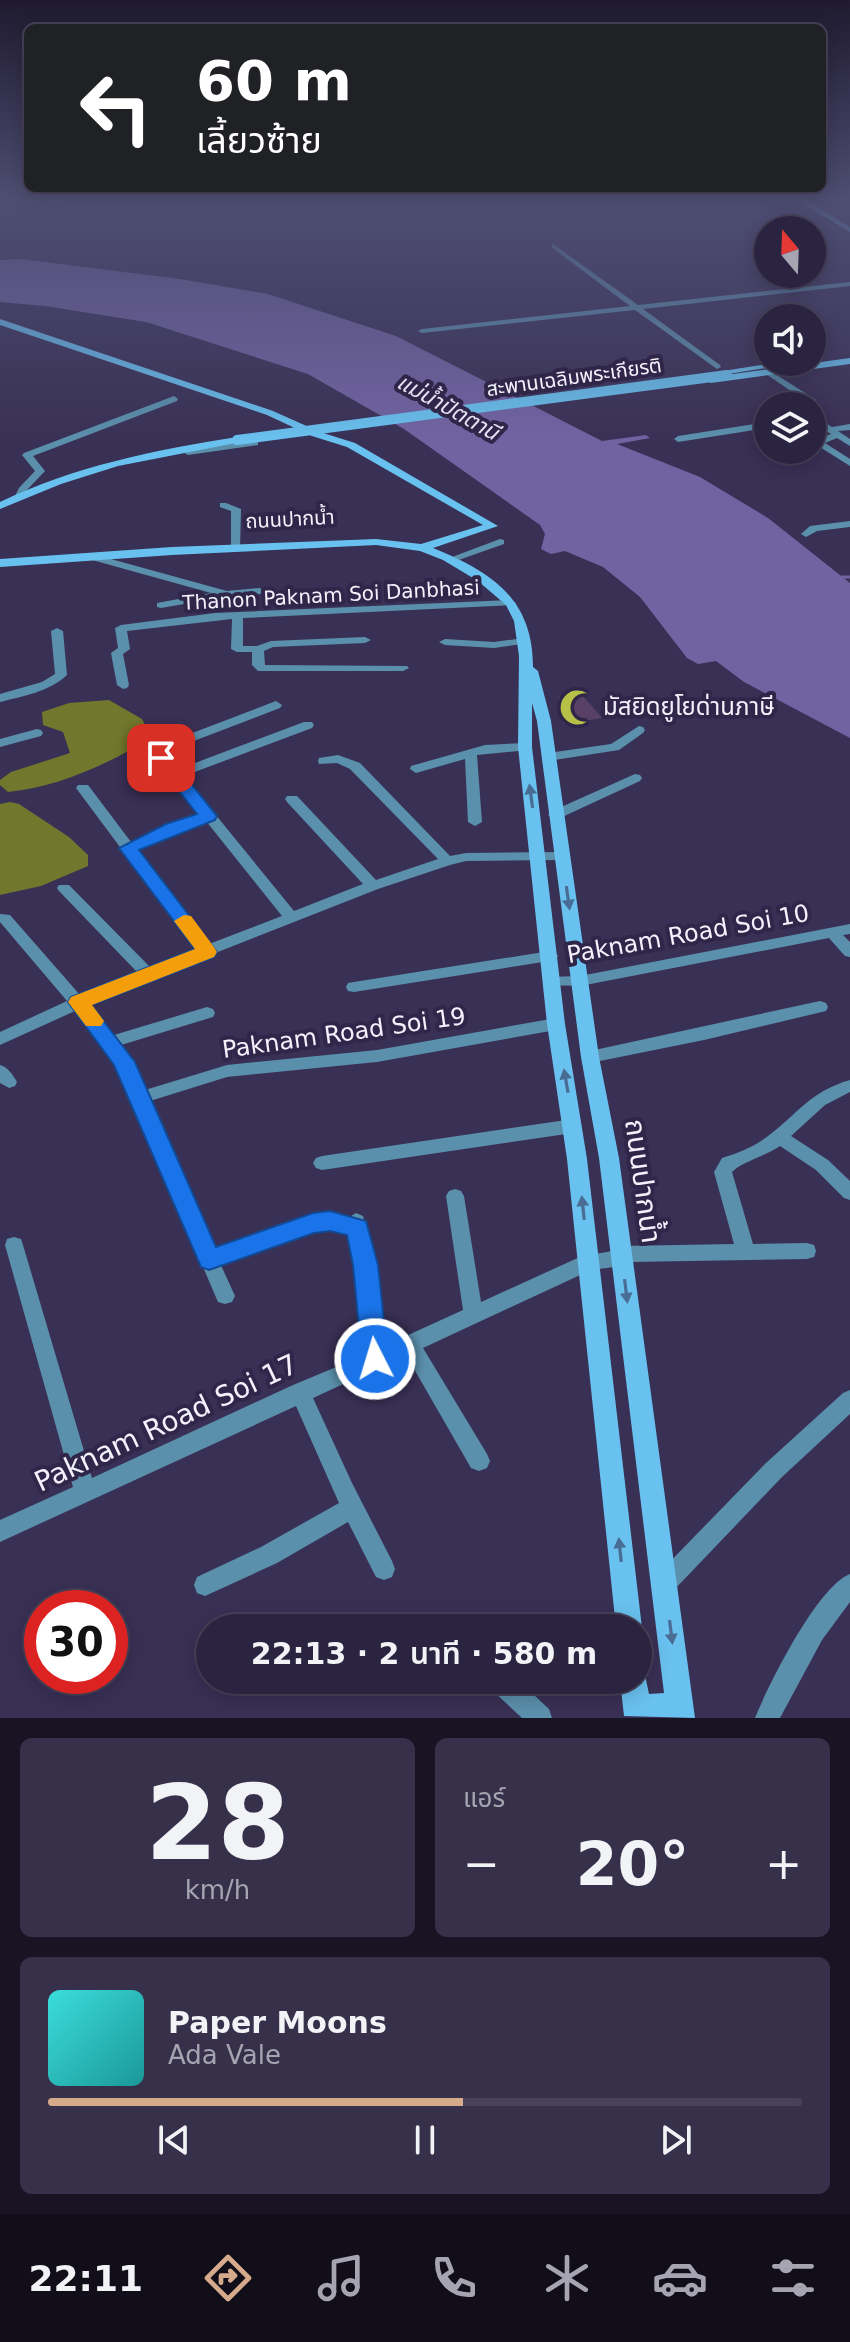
<!DOCTYPE html>
<html lang="th">
<head>
<meta charset="utf-8">
<style>
	:root { --surface:#2b2440; --page:#37304b; --text:#f1f3f6; --muted:#a6a4b1; --line:#474159; --accent:#d6ab8b }
	body { margin:0; font-family:"DejaVu Sans","Noto Sans Thai",sans-serif; background:var(--page); color:var(--text); height:100vh; display:flex; flex-direction:column; font-size:30px; white-space:nowrap }
	* { box-sizing:border-box; margin:0 }
	p { font-size:26px; color:var(--muted) }
	.icon { flex:none; width:44px; height:44px; fill:none; stroke:currentColor; stroke-width:2; stroke-linecap:round; stroke-linejoin:round }
	.map { position:relative; height:1718px; overflow:hidden }
	.details { display:flex; flex-direction:column; gap:20px; padding:20px; background:#181423; flex:1 }
	.details>* { flex:none }
	.banner { position:absolute; left:24px; top:24px; width:802px; height:168px; border-radius:12px; box-shadow:0 4px 20px #0003,0 0 0 2px var(--line); background:#202124; color:#fff; overflow:hidden }
	.needle { width:52px; rotate:341deg }
	.controls { position:absolute; left:754px; top:216px; display:grid; gap:16px }
	.controls a { display:grid; place-items:center; width:72px; height:72px; border-radius:50%; background:var(--surface); box-shadow:0 4px 20px #0003,0 0 0 2px var(--line); font-size:40px }
	.speed { position:absolute; left:24px; top:1590px; display:flex; gap:16px; font-size:40px; font-weight:700; text-align:center }
	.speed>* { display:grid; place-content:center; width:104px; height:104px; border-radius:50%; background:var(--surface); box-shadow:0 4px 20px #0003,0 0 0 2px var(--line); line-height:1 }
	.speed .limit { border:12px solid #d22; background:#fff; color:#111 }
	.pin { position:absolute; display:grid; place-items:center; width:68px; height:68px; color:#fff; margin:-34px; border-radius:16px; box-shadow:0 4px 12px #0006 }
	.me { position:absolute; width:88px; margin:-44px; rotate:355deg; stroke-linejoin:round; filter:drop-shadow(0 0 6px #0008) }
	.turn { display:flex; align-items:center; gap:28px; height:168px; padding:0 40px; font-size:36px }
	.turn .icon { width:104px; height:104px; stroke-width:2.5 }
	.turn b { display:block; font-size:56px; line-height:68px }
	.big { font-size:60px; font-weight:600; line-height:1.1 }
	.details .card { flex:1; display:flex; flex-direction:column; justify-content:center; gap:12px; min-width:0; padding:0 28px; border-radius:12px; background:var(--page) }
	.details .dial { align-items:center; gap:0 }
	.dial b { font-size:104px; line-height:1 }
	.song { display:flex; align-items:center; gap:24px }
	.cover { width:96px; height:96px; border-radius:12px; background:linear-gradient(135deg,hsl(180 70% 55%),hsl(180 70% 35%)) }
	.played { height:8px; border-radius:4px; background:linear-gradient(90deg,var(--accent) 55%,var(--line) 55%) }
	.keys { display:flex; justify-content:space-around; direction:ltr }
	.heat { display:flex; justify-content:space-between; align-items:center; font-size:44px; direction:ltr }
	.details .tiles { flex:1; display:grid; gap:20px; grid-template-columns:1fr 1fr }
	.card:last-child { grid-column:span 2 }
	.trip { position:absolute; left:196px; top:1614px; width:456px; height:80px; border-radius:40px; background:var(--surface); box-shadow:0 4px 20px #0003,0 0 0 2px var(--line); font-weight:600; line-height:80px; text-align:center }
	.tabs { display:flex; height:128px; justify-content:space-around; align-items:center; background:#110e1a; color:var(--muted) }
	.tabs .icon { width:56px; height:56px }
	.tabs .current { color:var(--accent) }
	.tabs b { font-size:36px; color:var(--text) }
	.map>svg:first-child { display:block }
	.forest { fill:#71772c }
	.water { fill:#7163a2 }
	.lines { fill:none; stroke-linecap:round; stroke-linejoin:round }
	.stream { stroke:#7163a2; stroke-width:3 }
	.building { fill:#594165 }
	.street { fill:#5b90ac; fill-rule:evenodd }
	.secondary { fill:#69c1ef; fill-rule:evenodd }
	.secondary-bridge { stroke:#69c1ef; stroke-width:10 }
	.oneway { fill:#496c94 }
	.route { fill:#1a73e8; stroke:#114b97; stroke-width:2 }
	.slow { fill:#f59e0b }
	.labels { text-anchor:middle; dominant-baseline:central; stroke-width:8; stroke-linejoin:round; paint-order:stroke }
	.far-street-label { font-size:20px; fill:#f3f2fc; stroke:#2f264a }
	.far-water-label { font-size:22px; font-style:italic; fill:#e4e2f4; stroke:#2f264a }
	.poi-label { font-size:24px; fill:#f3f2fc; stroke:#2f264a; text-anchor:start }
	.street-label { font-size:24px; fill:#f3f2fc; stroke:#2f264a }
	.near-street-label { font-size:28px; fill:#f3f2fc; stroke:#2f264a }
</style>
</head>
<body>
<div class="map">
<svg width="850" height="1718" viewBox="0 0 850 1718">
	<rect width="100%" height="100%" fill="#393055"/>
	<path class="forest" d="M109 700 142 719 152 738C107 764 59 787 8 792L0 785V780L11 772 70 753 63 732 43 725 42 712 69 703Z
		M10 802 19 804 69 837 88 855V866L41 886 0 895V804Z"/>
	<path class="water" d="M21 259 180 279 268 294 396 336 602 441 646 435 650 438 617 444 700 477 768 518 850 583V738L744 682 716 661 698 664 687 658 640 597 603 567 565 551 551 554 541 549 545 534 540 525 404 429 308 374 146 322 45 306 0 302V260Z"/>
	<g class="lines">
		<path class="stream" d="M842 577H850"/>
	</g>
	<path class="building" d="M583 696 602 718 564 724 558 697Z"/>
	<g class="lines">
		<path class="street" d="M553 244 638 305 850 282V286L643 309 720 365 721 367 717 369 635 310 422 333 418 331 422 329 630 306 551 247Z
			M769 370 816 400V404L802 406 807 402 766 374 765 372Z
			M174 396 178 399 177 401 33 456 45 471 26 491 23 498 15 496 19 488 35 471 22 455 24 453Z
			M812 415 832 427 850 424V430L838 431 850 439V446L837 438 825 443 850 459V466L815 444V440L831 434 812 422Z
			M768 422V428L678 442 674 439 678 436Z
			M255 440 258 441V445L188 455 183 452 188 449Z
			M220 503H226L241 509 240 550 231 548V511L220 507Z
			M850 521V527L817 531 806 537 801 534 810 526Z
			M500 539 504 540V544L453 562 449 563 444 560Z
			M89 553 227 591 260 588 265 591 260 594 225 597 161 608 157 607V603L211 593 85 558 84 556Z
			M511 600 516 603 515 605 243 618V646H257L271 641 365 637 371 640 365 643 273 647 264 651 265 665 407 666 409 668 403 671H258L252 665V652H237L231 649 232 619 127 631 130 649 123 654 129 685 127 688 123 689 117 685 111 653 118 648 115 628 121 625 215 613Z
			M57 628 63 631 67 675C49 692 23 696 0 702V694L42 682 55 674 51 631Z
			M524 638 528 639V643L494 648 445 645 439 642 445 639 494 642Z
			M276 701 282 705 280 708 165 752 179 769 304 722H312L314 725 312 728 184 776 294 911 363 884 287 802 285 799 287 796H297L376 880 438 859 350 769 337 763 319 764 318 761 319 758 338 755 360 763 450 856 466 853 562 852 569 856 562 860 466 861 450 865 378 889 116 992 88 1005 114 1035 207 1007 213 1009 215 1013 213 1017 121 1045 132 1062 145 1090 227 1065 377 1050 556 1018 562 1020 564 1024 562 1028 556 1030 377 1062 227 1077 150 1101 214 1249 313 1215 330 1213 348 1218 356 1213 363 1216 375 1265 384 1346 463 1310 446 1196 449 1191 455 1189 461 1191 464 1196 481 1302 582 1256 613 1251 621 1246 734 1244 714 1172 722 1158C738 1153 754 1147 768 1136 799 1113 809 1092 850 1080V1092L825 1105 791 1136 828 1160 850 1181V1200L844 1198 816 1170 780 1146C766 1156 741 1162 732 1172L753 1244 807 1243 814 1245 816 1251 814 1257 807 1259 630 1262 622 1266 591 1270 423 1348 487 1454 490 1461 487 1468 479 1471 471 1468 406 1355 313 1398 352 1483 392 1561 395 1569 392 1577 384 1580 376 1577 348 1522 277 1563 205 1596 197 1593 194 1585 197 1577 261 1547 339 1503 296 1406 0 1542V1520L73 1487 5 1245 7 1239 14 1237 21 1239 23 1245 92 1478 293 1385 365 1355 357 1265 350 1234 330 1229 313 1231 220 1263 235 1296 232 1302 225 1304 218 1302 116 1064 105 1046 75 1011 0 1045V1032L67 1001 0 922V914L10 915 80 995 137 972 59 891 57 888 59 885H69L150 967 196 949 76 788 78 785H88L131 842 167 825 201 814 151 751 153 748ZM206 821 282 916 209 944 137 849 177 831Z
			M639 726 643 727 645 730 643 733 619 750 548 761 542 757 548 753 611 744Z
			M37 729 41 730 43 733 41 736 0 747V739Z
			M525 743 529 744 531 747 529 750 477 755 482 822 475 826 468 822 465 759 416 773 410 769 411 766 485 745Z
			M635 774 640 775 642 778 640 781 560 818 555 819 548 815 550 812Z
			M850 924V934L843 935 850 942V957L845 956 829 938 580 986 547 985 544 981 547 977 580 976Z
			M550 951 555 952 558 956 555 960 354 992 348 991 346 987 348 983 354 982Z
			M820 1001 826 1003 828 1007 826 1011 704 1040 590 1063 584 1061 582 1057 584 1053 590 1051Z
			M0 1065C8 1067 13 1075 17 1082L15 1086 9 1088 0 1083Z
			M573 1119 579 1121 582 1126 579 1131 573 1133 322 1170 316 1168 313 1163 316 1158 322 1156Z
			M850 1390V1414L782 1477 673 1591 665 1594 657 1591 654 1583 657 1575 766 1463 843 1393Z
			M850 1574V1602L822 1640 780 1718H755C769 1684 817 1587 850 1574Z
			M488 1680H518L549 1709 552 1718H522L491 1689Z"/>
		<path class="secondary" d="M31 201H62L59 203Z
			M799 201H807L850 227V232Z
			M0 319 273 411 320 432 355 443 498 526 433 548C492 572 533 599 533 667L538 671 551 721 599 1057 619 1158 695 1718 624 1716 620 1680H638V1668L644 1670 649 1694 664 1693 599 1158 581 1057 537 721 532 703V747L565 1024 587 1159 642 1628 638 1638V1628H616L567 1159 547 1024 518 747 519 656 514 621 506 605 478 581 443 560 420 551 376 545 172 555 0 567V559L172 547 376 539 421 544 483 525 347 447 312 436 267 415 0 325Z
			M850 358V364L711 383 706 380 711 377Z
			M779 362H804L709 377 704 374Z
			M237 437 242 440 241 442 118 466 61 484 0 509V502C75 466 155 450 237 437Z"/>
		<path class="secondary-bridge" d="M237 440 727 375"/>
	</g>
	<defs><path id="oneway-solid" d="M-6-.8H1V-3.2L6.5 0L1 3.2V.8H-6Z" transform="scale(2)"/></defs>
	<g class="oneway">
		<use href="#oneway-solid" transform="translate(531 796) rotate(-98)"/>
		<use href="#oneway-solid" transform="translate(568 898) rotate(82)"/>
		<use href="#oneway-solid" transform="translate(566 1081) rotate(-100)"/>
		<use href="#oneway-solid" transform="translate(583 1208) rotate(-96)"/>
		<use href="#oneway-solid" transform="translate(626 1291) rotate(83)"/>
		<use href="#oneway-solid" transform="translate(620 1550) rotate(-96)"/>
		<use href="#oneway-solid" transform="translate(671 1632) rotate(83)"/>
	</g>
	<linearGradient id="sky" x2="0" y2="1"><stop stop-color="#1f1a2f"/><stop offset="0.45" stop-color="#4e4e73"/><stop offset="1" stop-color="#4e4e73" stop-opacity="0"/></linearGradient>
	<rect width="850" height="442" fill="url(#sky)"/>
	<path class="route" d="M161 753 167 754 217 816 215 820 139 850 217 952 214 957 91 1005 135 1062 216 1247 313 1213 330 1211 366 1221 378 1265 388 1359 384 1367 375 1371 366 1367 362 1359 353 1265 347 1235 330 1231 314 1233 209 1270 201 1267 114 1065 68 1002 71 997 195 949 119 848 166 824 197 814 153 758Z"/>
	<path class="slow" d="M184 915 191 916 214 947 217 952 214 957 92 1005 104 1021 101 1026H86L68 1002 71 997 195 949 174 921Z"/>
	<defs>
		<symbol id="mosque-bare" viewBox="-9 -9 18 18"><path d="M3.5-4.9A6 6 0 1 0 3.5 4.9A5 5 0 1 1 3.5-4.9Z" fill="#b8c147" stroke="#2f264a" stroke-width="2.5" paint-order="stroke"/></symbol>
	</defs>
	<g fill-rule="evenodd">
		<use href="#mosque-bare" x="552" y="682" width="51" height="51"/>
	</g>
	<g class="labels">
		<g class="far-street-label">
			<text transform="translate(574 377) rotate(-8)">สะพานเฉลิมพระเกียรติ</text>
			<text transform="translate(290 519) rotate(-3)">ถนนปากน้ำ</text>
			<text transform="translate(331 595) rotate(-3)">Thanon Paknam Soi Danbhasi</text>
		</g>
		<g class="far-water-label">
			<text transform="translate(448 407) rotate(29)">แม่น้ำปัตตานี</text>
		</g>
		<g class="poi-label">
			<text x="603" y="707">มัสยิดยูโยด่านภาษี</text>
		</g>
		<g class="street-label">
			<text transform="translate(688 934) rotate(-10)">Paknam Road Soi 10</text>
			<text transform="translate(344 1033) rotate(-8)">Paknam Road Soi 19</text>
		</g>
		<g class="near-street-label">
			<text transform="translate(643 1181) rotate(82)">ถนนปากน้ำ</text>
			<text transform="translate(166 1423) rotate(-25)">Paknam Road Soi 17</text>
		</g>
	</g>
</svg>
<div class="controls">
<a><svg class="needle" viewBox="-14 -14 28 28"><path d="M0-13l5 13h-10z" fill="#e53935"/><path d="M0 13l5-13h-10z" fill="#a6a4b1"/></svg></a>
<a><svg class="icon" aria-label="sound" viewBox="0 0 24 24"><path d="M4 9h4l5-4v14l-5-4H4zM17 9q2 3 0 6"/></svg></a>
<a><svg class="icon" aria-label="layers" viewBox="0 0 24 24"><path d="M12 4l9 5-9 5-9-5zM3 14l9 5 9-5"/></svg></a>
</div>
<div class="speed"><div class="limit">30</div></div>
<div class="pin" style="left:161px;top:758px;background:#d93025"><svg class="icon" aria-label="arrive" viewBox="0 0 24 24"><path d="M6 21V4h12l-3 4 3 4H6"/></svg></div>
<svg class="me" style="left:375px;top:1359px" viewBox="-20 -20 40 40"><circle r="17" fill="#1a73e8" stroke="#fff" stroke-width="3"/><path d="M0-11L8 9 0 5-8 9z" fill="#fff"/></svg>
<div class="trip">22:13 · 2 นาที · 580 m</div>
<div class="banner">
<div class="turn"><svg class="icon" aria-label="left" viewBox="0 0 24 24"><path d="M17 20v-9H6M10 6l-5 5 5 5"/></svg><div><b>60 m</b>เลี้ยวซ้าย</div></div>
</div>
</div>
<section class="details">
<div class="tiles">
<div class="card dial"><b>28</b><p>km/h</p></div>
<div class="card"><p>แอร์</p>
<div class="heat"><a>−</a><b class="big">20°</b><a>+</a></div>
</div>
<div class="card">
<div class="song"><i class="cover"></i><div><b>Paper Moons</b><p>Ada Vale</p></div></div>
<div class="played"></div>
<div class="keys"><svg class="icon" aria-label="previous" viewBox="0 0 24 24"><path d="M18 5L8 12l10 7zM5 5v14"/></svg><svg class="icon" aria-label="pause" viewBox="0 0 24 24"><path d="M8 5v14M16 5v14"/></svg><svg class="icon" aria-label="next" viewBox="0 0 24 24"><path d="M6 5l10 7-10 7zM19 5v14"/></svg></div>
</div>
</div>
</section>
<nav class="tabs">
<b>22:11</b>
<svg class="icon current" aria-label="directions" viewBox="0 0 24 24"><path d="M12 3l9 9-9 9-9-9zM9 14v-3h6M13 9l2 2-2 2"/></svg>
<svg class="icon" aria-label="music" viewBox="0 0 24 24"><path d="M9 18V5l10-2v13"/><circle cx="6" cy="18" r="3"/><circle cx="16" cy="16" r="3"/></svg>
<svg class="icon" aria-label="phone" viewBox="0 0 24 24"><path d="M5 4h4l2 5-3 2q2 4 5 5l2-3 5 2v4C11 20 4 13 5 4z"/></svg>
<svg class="icon" aria-label="climate" viewBox="0 0 24 24"><path d="M12 3v18M4 7l16 10M4 17L20 7"/></svg>
<svg class="icon" aria-label="car" viewBox="0 0 24 24"><path d="M5 17H2v-5l4-1 3-4h7l3 4 3 1v5h-3M9 17h6M6 11h13"/><circle cx="7" cy="17" r="2"/><circle cx="17" cy="17" r="2"/></svg>
<svg class="icon" aria-label="filters" viewBox="0 0 24 24"><path d="M4 7h16M4 17h16"/><circle cx="9" cy="7" r="2"/><circle cx="15" cy="17" r="2"/></svg>
</nav>
</body>
</html>
